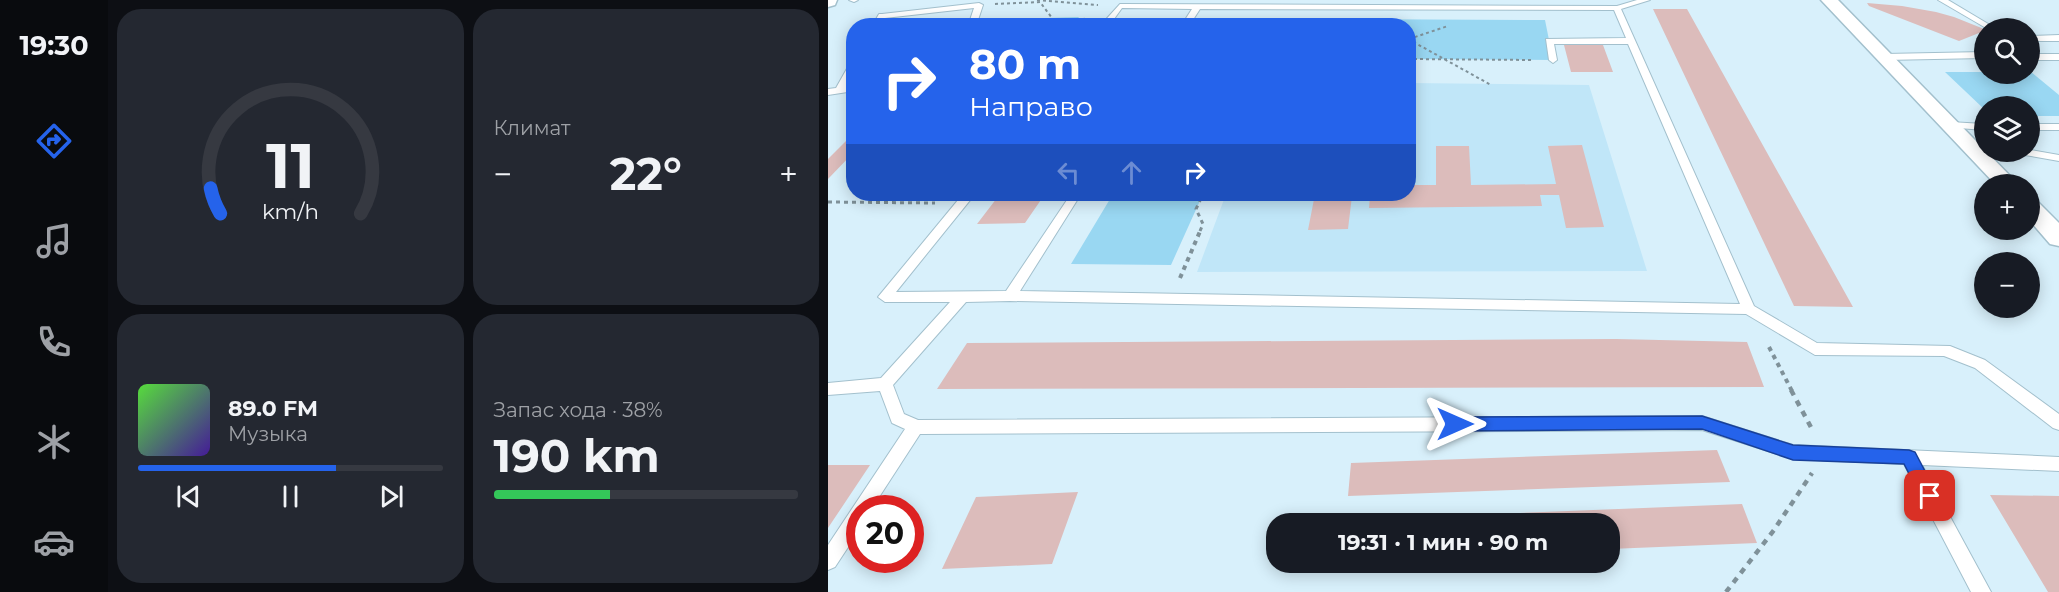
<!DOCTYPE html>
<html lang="ru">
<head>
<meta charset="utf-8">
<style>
	:root { --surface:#171b24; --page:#242831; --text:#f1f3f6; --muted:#9ea1a6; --line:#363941; --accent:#2563eb }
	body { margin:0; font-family:Montserrat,sans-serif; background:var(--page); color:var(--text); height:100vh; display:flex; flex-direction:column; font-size:22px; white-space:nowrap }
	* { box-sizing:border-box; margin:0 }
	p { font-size:20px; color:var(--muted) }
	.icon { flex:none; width:33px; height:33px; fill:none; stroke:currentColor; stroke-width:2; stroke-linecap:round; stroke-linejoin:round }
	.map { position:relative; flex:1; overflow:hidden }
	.drawer { display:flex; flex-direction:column; gap:9px; padding:9px; background:#0d0f14; width:720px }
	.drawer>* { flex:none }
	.hud { position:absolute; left:18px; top:18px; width:570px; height:183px; border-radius:24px; box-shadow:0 3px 15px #0003; background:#2563eb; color:#fff; overflow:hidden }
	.controls { position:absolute; left:1146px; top:18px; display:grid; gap:12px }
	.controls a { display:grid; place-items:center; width:66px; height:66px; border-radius:50%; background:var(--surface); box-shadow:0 3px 15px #0003; font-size:30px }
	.speed { position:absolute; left:18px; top:495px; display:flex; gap:12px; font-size:30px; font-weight:700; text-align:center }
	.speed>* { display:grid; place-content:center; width:78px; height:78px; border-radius:50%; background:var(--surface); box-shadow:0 3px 15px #0003; line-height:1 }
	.speed .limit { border:9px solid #d22; background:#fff; color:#111 }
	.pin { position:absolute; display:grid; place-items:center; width:51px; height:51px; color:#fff; margin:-26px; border-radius:12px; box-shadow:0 3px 9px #0006 }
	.me { position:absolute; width:66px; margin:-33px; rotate:90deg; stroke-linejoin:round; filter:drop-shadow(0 0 4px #0008) }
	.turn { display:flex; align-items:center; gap:21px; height:126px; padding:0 24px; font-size:27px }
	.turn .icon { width:78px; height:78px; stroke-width:2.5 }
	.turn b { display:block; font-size:42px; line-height:51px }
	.lanes { display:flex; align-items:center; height:57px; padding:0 24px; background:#0003; justify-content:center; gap:30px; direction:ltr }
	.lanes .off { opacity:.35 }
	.big { font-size:45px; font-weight:700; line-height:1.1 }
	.drawer .card { flex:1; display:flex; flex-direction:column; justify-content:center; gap:9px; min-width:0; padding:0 21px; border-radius:24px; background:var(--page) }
	.drawer .dial { align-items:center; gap:0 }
	.dial svg { height:156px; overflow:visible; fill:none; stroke:var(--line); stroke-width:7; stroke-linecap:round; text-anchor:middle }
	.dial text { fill:var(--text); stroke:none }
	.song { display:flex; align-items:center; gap:18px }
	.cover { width:72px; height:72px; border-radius:9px; background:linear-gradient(135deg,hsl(110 70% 55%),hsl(260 70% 35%)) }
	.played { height:6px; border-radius:3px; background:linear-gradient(90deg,var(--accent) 65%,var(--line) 65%) }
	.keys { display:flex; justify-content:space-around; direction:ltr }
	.heat { display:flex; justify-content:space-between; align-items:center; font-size:33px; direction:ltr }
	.charge { height:9px; border-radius:4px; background:linear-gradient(90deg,#34c759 38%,var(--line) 0) }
	.drawer .tiles { flex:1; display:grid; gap:9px; grid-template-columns:repeat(2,1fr) }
	.trip { position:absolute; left:438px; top:513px; width:354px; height:60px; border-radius:24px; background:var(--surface); box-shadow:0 3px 15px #0003; font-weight:700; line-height:60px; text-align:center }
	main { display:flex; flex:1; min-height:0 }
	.dock { display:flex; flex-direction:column; width:108px; justify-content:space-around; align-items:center; background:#090b0e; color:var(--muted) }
	.dock .icon { width:42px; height:42px }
	.dock .selected { color:var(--accent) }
	.dock b { font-size:27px; color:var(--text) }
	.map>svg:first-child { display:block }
	.built { fill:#c0e6f8 }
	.green { fill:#99d7f2 }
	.building { fill:#dcbcbb }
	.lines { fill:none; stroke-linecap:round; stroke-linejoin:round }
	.lane-casing { stroke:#a3c0cd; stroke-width:2 }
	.street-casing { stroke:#a3c0cd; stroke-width:3 }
	.secondary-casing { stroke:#a3c0cd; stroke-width:3 }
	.path-far3 { stroke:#7f9199; stroke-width:2; stroke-dasharray:3 3; stroke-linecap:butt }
	.path-far2 { stroke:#7f9199; stroke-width:3; stroke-dasharray:4 4; stroke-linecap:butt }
	.path-far1 { stroke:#7f9199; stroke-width:4; stroke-dasharray:4.5 4.5; stroke-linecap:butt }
	.path { stroke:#7f9199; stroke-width:4.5; stroke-dasharray:6 6; stroke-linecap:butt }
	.lane { fill:#fff; fill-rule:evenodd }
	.street { fill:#fff; fill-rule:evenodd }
	.secondary { fill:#fff; fill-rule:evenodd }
	.route { fill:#2563eb; stroke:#184099; stroke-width:1.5 }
</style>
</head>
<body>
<main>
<nav class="dock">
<b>19:30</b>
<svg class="icon selected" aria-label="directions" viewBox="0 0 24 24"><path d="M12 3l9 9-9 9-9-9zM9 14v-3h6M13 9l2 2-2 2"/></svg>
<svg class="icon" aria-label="music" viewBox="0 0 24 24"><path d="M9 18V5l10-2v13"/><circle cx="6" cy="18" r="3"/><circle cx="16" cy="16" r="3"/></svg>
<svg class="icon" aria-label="phone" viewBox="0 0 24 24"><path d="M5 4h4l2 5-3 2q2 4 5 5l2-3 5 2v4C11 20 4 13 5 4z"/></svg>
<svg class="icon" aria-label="climate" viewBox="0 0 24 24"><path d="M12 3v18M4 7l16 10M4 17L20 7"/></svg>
<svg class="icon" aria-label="car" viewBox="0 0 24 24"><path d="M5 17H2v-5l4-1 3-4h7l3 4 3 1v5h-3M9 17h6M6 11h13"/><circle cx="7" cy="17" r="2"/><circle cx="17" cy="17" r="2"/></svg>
</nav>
<section class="drawer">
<div class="tiles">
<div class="card dial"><svg viewBox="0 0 100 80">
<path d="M14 69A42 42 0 1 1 86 69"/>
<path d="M14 69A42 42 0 0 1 9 56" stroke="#2563eb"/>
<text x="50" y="56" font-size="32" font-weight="700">11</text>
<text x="50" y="72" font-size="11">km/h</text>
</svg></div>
<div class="card"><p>Климат</p>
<div class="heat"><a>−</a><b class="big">22°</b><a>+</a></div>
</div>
<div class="card">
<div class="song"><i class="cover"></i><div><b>89.0 FM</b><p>Музыка</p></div></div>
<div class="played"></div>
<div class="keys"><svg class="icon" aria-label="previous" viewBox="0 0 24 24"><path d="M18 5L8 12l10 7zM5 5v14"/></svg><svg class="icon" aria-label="pause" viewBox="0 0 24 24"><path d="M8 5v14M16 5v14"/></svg><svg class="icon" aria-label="next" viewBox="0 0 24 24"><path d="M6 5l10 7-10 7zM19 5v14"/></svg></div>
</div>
<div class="card"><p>Запас хода · 38%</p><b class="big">190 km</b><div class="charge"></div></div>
</div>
</section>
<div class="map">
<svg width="1231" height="592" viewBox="0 0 1231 592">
	<rect width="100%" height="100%" fill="#d8f0fb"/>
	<path class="built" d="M581 83 761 85 819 271 369 272 398 194H580Z"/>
	<path class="green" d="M251 17 245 25H179L185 19Z
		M505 19 717 20 725 60 581 59 580 26H503Z
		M1117 72H1203L1231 95V116H1202V106H1156V109Z
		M285 194H375L343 265 243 264Z"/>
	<path class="building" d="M1039 3 1074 6 1108 12 1126 17 1156 29V31L1131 41 1041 6Z
		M825 9H859L1025 307 966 306Z
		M301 18H333L328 26H296Z
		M736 45H775L785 72H743Z
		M26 133V152L0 179V159Z
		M754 145 776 227 738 228 731 195H712L714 206 541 208 542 196H524L520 229 480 230 487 194H580V185H608V146H641L643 185 728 184 720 146Z
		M172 194H217L197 223 149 224Z
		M788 339 919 342 936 387 109 389 139 343Z
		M889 450 902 482 520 496 523 463Z
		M0 465H42L0 528Z
		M250 492 224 564 114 569 148 497Z
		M1162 495 1231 496V592H1220Z
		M914 504 929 543 782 549V524H495V521Z"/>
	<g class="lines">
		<defs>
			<path id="lane" d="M21 0H30L26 2Z
				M809 0H822L793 9 926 306 989 343 1122 346 1157 360 1231 414V430L1225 428 1147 368 1116 356 987 355 918 314 182 301 138 302 65 385 76 414 90 420 874 416 965 445 1231 457V471L1094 465 1163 592H1143L1076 464 965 459 874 430 92 434 44 508H32V529L7 567 0 570V545L77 429 64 423 52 391 0 395V383L53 378 122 302H57L50 297 135 194H147L68 292 178 291 243 194H253L192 291 912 304 800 44H726L729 60 725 63 721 60 718 39 798 38 786 10 372 9 361 26H353L364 9 294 8 281 26H272L292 4 789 6Z
				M1110 0H1120L1167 28H1158Z
				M151 3 155 5 148 26H140L146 8 57 18 52 26H44L51 14H54Z
				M387 19H465L469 21 465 23H387Z
				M1231 35V41H1202V36Z
				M1156 52V58L1057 60 1053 57 1057 54Z
				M1202 54H1231V60H1202Z
				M26 62V74L19 86 26 85V91L0 95V89L8 88 21 65Z
				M1122 122 1156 124V130L1118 127 1117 125Z
				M1202 124H1231V130H1202Z
				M1202 150 1231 155V161L1197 155 1192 152H1202Z"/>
			<path id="street" d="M993 0H1010L1190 184H1167Z
				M1202 200 1210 202 1231 223V246L1222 244 1202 221Z"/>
			<path id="secondary" d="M0 0H9L7 5 0 7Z"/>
		</defs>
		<use href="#lane" class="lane-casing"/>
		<use href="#street" class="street-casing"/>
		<use href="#secondary" class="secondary-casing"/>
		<path class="path-far3" d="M209 0 270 5
			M167 4 212 2 224 18
			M248 21 259 18
			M580 39 663 85
			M581 39 620 26
			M580 59 706 60"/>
		<path class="path-far2" d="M0 202 107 203
			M372 231 375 224 368 209 375 194"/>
		<path class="path-far1" d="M352 278 373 229
			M941 347 964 391"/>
		<path class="path" d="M963 390 985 431
			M898 592 946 530 984 473"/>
		<use href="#lane" class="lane"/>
		<use href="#street" class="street"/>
		<use href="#secondary" class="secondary"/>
	</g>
	<path class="route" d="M874 416 965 445 1081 450 1087 452 1110 496 1108 501 1102 504 1095 501 1076 464 965 460 874 429 627 431 621 429 619 424 621 419 627 417Z"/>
</svg>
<div class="controls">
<a><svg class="icon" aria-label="search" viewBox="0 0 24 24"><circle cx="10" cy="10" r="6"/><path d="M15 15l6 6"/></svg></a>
<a><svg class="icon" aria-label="layers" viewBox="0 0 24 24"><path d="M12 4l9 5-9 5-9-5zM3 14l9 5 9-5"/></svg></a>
<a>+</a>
<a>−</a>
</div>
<div class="speed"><div class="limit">20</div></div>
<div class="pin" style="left:1102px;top:496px;background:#d93025"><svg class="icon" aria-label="arrive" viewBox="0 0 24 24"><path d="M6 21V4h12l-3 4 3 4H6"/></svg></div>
<svg class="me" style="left:627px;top:424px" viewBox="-20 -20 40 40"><path d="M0-17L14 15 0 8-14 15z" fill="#2563eb" stroke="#fff" stroke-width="4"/></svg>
<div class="trip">19:31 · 1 мин · 90 m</div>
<div class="hud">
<div class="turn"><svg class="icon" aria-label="right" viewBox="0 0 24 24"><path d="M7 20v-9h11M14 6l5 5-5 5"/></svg><div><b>80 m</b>Направо</div></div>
<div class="lanes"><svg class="icon off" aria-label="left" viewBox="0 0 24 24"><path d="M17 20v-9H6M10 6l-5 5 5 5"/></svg><svg class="icon off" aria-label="ahead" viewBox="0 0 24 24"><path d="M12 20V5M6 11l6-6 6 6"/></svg><svg class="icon" aria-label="right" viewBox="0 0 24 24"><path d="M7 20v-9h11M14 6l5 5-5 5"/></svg></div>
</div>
</div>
</main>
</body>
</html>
